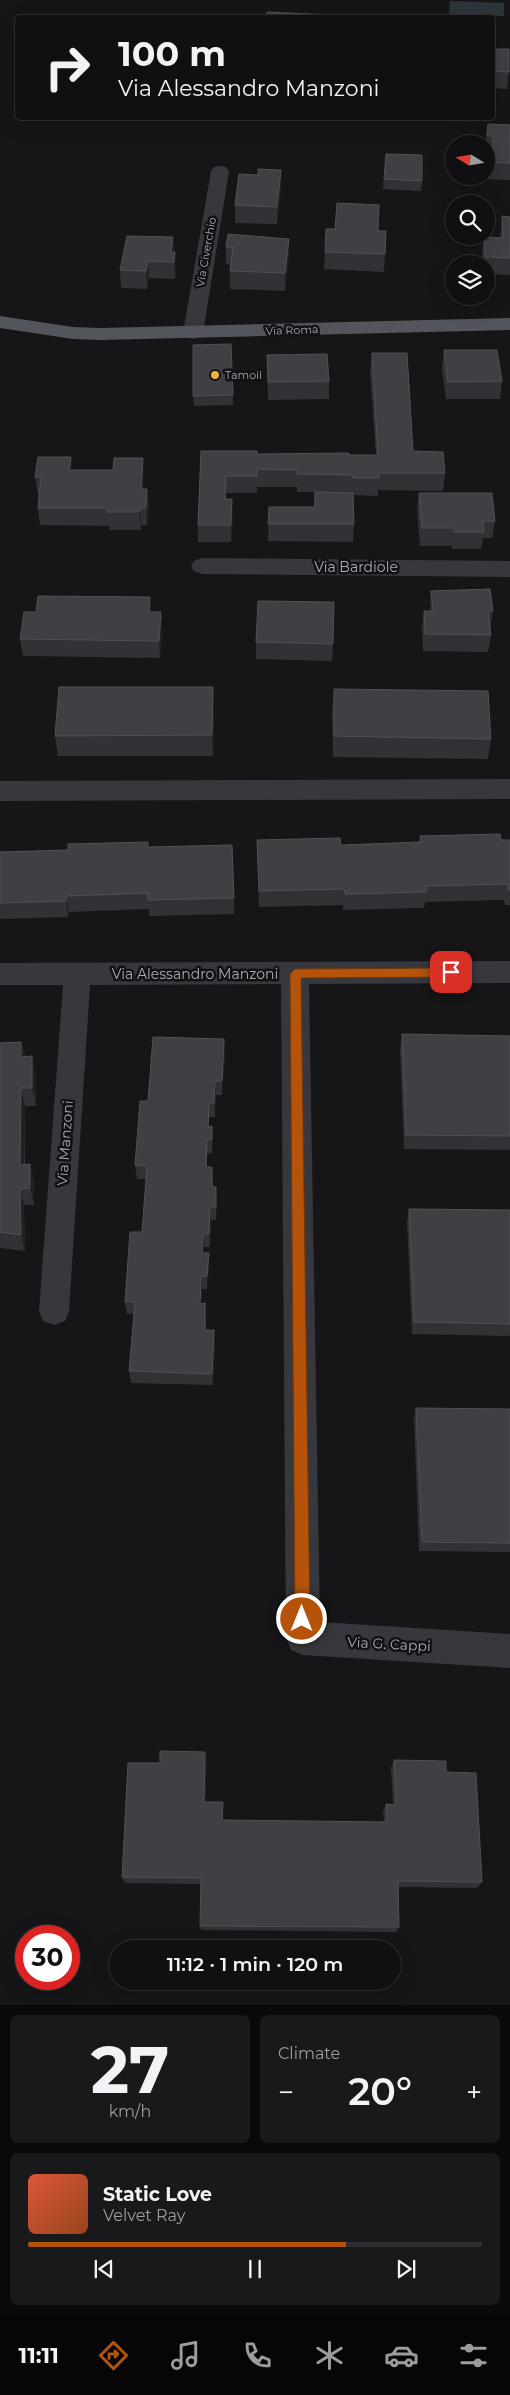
<!DOCTYPE html>
<html lang="en">
<head>
<meta charset="utf-8">
<style>
	:root { --surface:#101012; --page:#19191b; --text:#f1f3f6; --muted:#9c9d9f; --line:#303032; --accent:#b45309 }
	body { margin:0; font-family:Montserrat,sans-serif; background:var(--page); color:var(--text); height:100vh; display:flex; flex-direction:column; font-size:19px; white-space:nowrap }
	* { box-sizing:border-box; margin:0 }
	p { font-size:16px; color:var(--muted) }
	.icon { flex:none; width:28px; height:28px; fill:none; stroke:currentColor; stroke-width:2; stroke-linecap:round; stroke-linejoin:round }
	.map { position:relative; height:2005px; overflow:hidden }
	.sheet { display:flex; flex-direction:column; gap:10px; padding:10px; background:#09090a; flex:1 }
	.sheet>* { flex:none }
	.top-card { position:absolute; left:15px; top:15px; width:480px; height:105px; border-radius:5px; box-shadow:0 5px 20px #0002,0 0 0 1px var(--line); background:#101012; color:var(--text); overflow:hidden }
	.needle { width:32px; rotate:281deg }
	.tools { position:absolute; left:445px; top:135px; display:grid; gap:10px }
	.tools a { display:grid; place-items:center; width:50px; height:50px; border-radius:50%; background:var(--surface); box-shadow:0 5px 20px #0002,0 0 0 1px var(--line); font-size:25px }
	.speed { position:absolute; left:15px; top:1925px; display:flex; gap:10px; font-size:25px; font-weight:700; text-align:center }
	.speed>* { display:grid; place-content:center; width:65px; height:65px; border-radius:50%; background:var(--surface); box-shadow:0 5px 20px #0002,0 0 0 1px var(--line); line-height:1 }
	.speed .limit { border:8px solid #d22; background:#fff; color:#111 }
	.pin { position:absolute; display:grid; place-items:center; width:42px; height:42px; color:#fff; margin:-21px; border-radius:10px; box-shadow:0 2px 8px #0006 }
	.me { position:absolute; width:55px; margin:-28px; rotate:0deg; stroke-linejoin:round; filter:drop-shadow(0 0 4px #0008) }
	.turn { display:flex; align-items:center; gap:18px; height:105px; padding:0 20px; font-size:22px }
	.turn .icon { width:65px; height:65px; stroke-width:2.5 }
	.turn b { display:block; font-size:35px; line-height:42px }
	.big { font-size:38px; font-weight:600; line-height:1.1 }
	.sheet .card { flex:1; display:flex; flex-direction:column; justify-content:center; gap:8px; min-width:0; padding:0 18px; border-radius:8px; background:var(--page) }
	.sheet .dial { align-items:center; gap:0 }
	.dial b { font-size:65px; line-height:1 }
	.song { display:flex; align-items:center; gap:15px }
	.cover { width:60px; height:60px; border-radius:8px; background:linear-gradient(135deg,hsl(10 70% 55%),hsl(20 70% 35%)) }
	.played { height:5px; border-radius:2px; background:linear-gradient(90deg,var(--accent) 70%,var(--line) 70%) }
	.keys { display:flex; justify-content:space-around; direction:ltr }
	.heat { display:flex; justify-content:space-between; align-items:center; font-size:28px; direction:ltr }
	.sheet .tiles { flex:1; display:grid; gap:10px; grid-template-columns:1fr 1fr }
	.card:last-child { grid-column:span 2 }
	.trip { position:absolute; left:109px; top:1940px; width:292px; height:50px; border-radius:25px; background:var(--surface); box-shadow:0 5px 20px #0002,0 0 0 1px var(--line); font-weight:600; line-height:50px; text-align:center }
	.tabs { display:flex; height:80px; justify-content:space-around; align-items:center; background:#060607; color:var(--muted) }
	.tabs .icon { width:35px; height:35px }
	.tabs .active { color:var(--accent) }
	.tabs b { font-size:22px; color:var(--text) }
	.map>svg:first-child { display:block }
	.water { fill:#2c353c }
	.lines { fill:none; stroke-linecap:round; stroke-linejoin:round }
	.minor { fill:#37383d; fill-rule:evenodd }
	.major { fill:#53555c; fill-rule:evenodd }
	.wall { fill:#323236 }
	.shaded-wall { fill:#212124 }
	.building { fill:#3f3f44; stroke:#4f5156 }
	.route { fill:#b45309; stroke:#753606 }
	.poi-dot { fill:#f2b134; stroke:#111113; stroke-width:2 }
	.labels { text-anchor:middle; dominant-baseline:central; stroke-width:5; stroke-linejoin:round; paint-order:stroke }
	.far-street-label { font-size:11px; fill:#a8adb8; stroke:#111113 }
	.far-poi-label { font-size:11px; fill:#a8adb8; stroke:#111113; text-anchor:start }
	.street-label { font-size:14px; fill:#a8adb8; stroke:#111113 }
</style>
</head>
<body>
<div class="map">
<svg width="510" height="2005" viewBox="0 0 510 2005">
	<rect width="100%" height="100%" fill="#161618"/>
	<path class="water" d="M450 1 504 3V16L449 14Z"/>
	<g class="lines">
		<path class="minor" d="M220 166 226 167 229 171 203 333 200 337 193 339 186 337 183 333 211 171 214 167Z
			M202 558 510 561V577L202 574 194 571 191 566 194 561Z
			M510 779V799L0 801V781Z
			M510 961V983L309 984 320 1622 510 1634V1668L303 1655 291 1650 286 1638 281 984 90 985 69 1311 65 1321 54 1325 43 1321 39 1311 63 985H0V963Z"/>
		<path class="major" d="M0 316 73 327 100 328 510 318V330L100 340 73 339 0 328Z"/>
	</g>
	<path class="wall" d="M492 49 509 72 507 89 492 88Z
		M488 124 510 125V180L485 179V176H486V164L487 154H486V141Z
		M386 154 422 181 421 191 383 189Z
		M281 170V187L277 224 235 223V205L258 175Z
		M502 216 510 217V275L486 274V264H482V254L484 237H500Z
		M378 231H386L384 272 324 269 325 252Z
		M228 234 289 256 285 291 230 289V271L231 265 226 264V247Z
		M173 237 174 252 176 270 175 279 149 278 147 289 121 288 120 270Z
		M231 344 233 405 194 406 193 396Z
		M444 350 502 381 500 399H446L442 368Z
		M372 353 413 451 445 473 443 491 378 490V496L353 495 354 524 353 542 268 541 269 507H314L315 492H351H297V487H257V493H226V499L233 517 231 542H198V525L201 451 257 454 376 455 370 371Z
		M267 355 329 381V399L268 400Z
		M71 457 72 470 144 475 143 489H147L149 507 147 525H141V530H109V526L40 525 38 508 39 494H38L35 477Z
		M419 493 495 521 492 538H483L481 549H452V546H420L417 510Z
		M431 591 493 611 490 628 491 635 488 652 423 651 422 628 424 611H430Z
		M151 612H161L162 630 160 658 23 656 20 639Z
		M256 642 333 644 332 661 256 659Z
		M213 687 214 708 213 756H58L55 736Z
		M334 689 491 739 488 759 333 757 332 710Z
		M420 836 501 840H510V905H505L504 900 425 902 424 908 343 910V905L259 907 257 840 341 845 419 842Z
		M148 842V847L234 898V914L149 916V909L69 912 68 917 0 919V852L68 850Z
		M402 1034 510 1036V1150L404 1149 400 1049Z
		M224 1039 225 1054 222 1095H216L215 1117H209V1126H212L213 1140 212 1153 207 1154V1167H212L213 1187 217 1201 216 1220H211L210 1247H204V1253L209 1266 207 1289H202L201 1304 206 1316V1330H214L215 1342 213 1385 131 1383 129 1371 134 1314H127L125 1302 142 1232 146 1179H137L135 1165 148 1101Z
		M21 1042 25 1056 36 1074V1106H25V1165L30 1164 34 1182V1205H24L25 1251 0 1248V1043Z
		M409 1209 510 1210V1336L412 1334 407 1222Z
		M416 1408 510 1409V1552L419 1551 414 1419Z
		M205 1752 207 1760 205 1802 223 1809V1820L384 1822 383 1812 386 1804 393 1805 391 1768 394 1760 446 1772 482 1882 477 1888 398 1887 399 1927 396 1932 201 1930 200 1926 201 1884 125 1883 122 1877 160 1763Z"/>
	<path class="shaded-wall" d="M281 170V187L277 224V207Z
		M173 237 174 255 171 252Z
		M289 239V256L285 291V273Z
		M175 252 176 270 175 279 174 262Z
		M148 261 149 278 147 289 146 271Z
		M71 457 73 474 69 470Z
		M143 458 144 475 142 506 141 489Z
		M147 489 149 507 147 525 146 508Z
		M232 499 233 517 231 542V525Z
		M140 508 141 525V530L139 512Z
		M150 597 151 614 149 612Z
		M161 612 162 630 160 658 159 641Z
		M213 687 214 708 213 756 212 735Z
		M66 896 69 912 68 917 66 901Z
		M224 1039 225 1054 222 1095V1081Z
		M21 1042 25 1060 21 1057Z
		M32 1056 36 1074V1106L32 1088Z
		M215 1081 216 1095 215 1117 214 1103Z
		M21 1088 25 1106 24 1182 20 1165Z
		M212 1126 213 1140 212 1153Z
		M30 1164 34 1182V1205L30 1188Z
		M216 1187 217 1201 216 1220Z
		M20 1189 24 1205 25 1251 21 1235Z
		M210 1207 211 1220 210 1247 209 1234Z
		M203 1234 204 1247 203 1266 202 1253Z
		M209 1253V1266L207 1289V1276Z
		M201 1276 202 1289 200 1316V1304Z
		M205 1303 206 1316 205 1342Z
		M214 1330 215 1342 213 1385 212 1374Z
		M205 1752 207 1760 205 1809 204 1802Z"/>
	<path class="building" d="M267 12 353 16V18H266Z
		M492 49H509V72L492 71Z
		M488 124 510 125V163L487 162 488 151H493V136H487Z
		M386 154 422 155V181L384 179Z
		M258 169 281 170 277 207 235 205 239 174 258 175Z
		M337 203 379 205 378 231H386L385 254 325 252 326 229H335Z
		M502 216 510 217V258L485 257 484 237 503 238Z
		M228 234 289 239 285 273 230 271 233 247H226Z
		M127 236 173 237 171 252H175L174 262 148 261 146 271 120 270Z
		M231 344 233 395 193 396V345Z
		M444 350H497L502 381 448 382Z
		M372 353H407L413 451 443 452 445 473H378L379 478H352L353 475 297 474 298 470 257 469V476H226L225 499H232L231 525H198L201 451H257V454L349 453V455H378Z
		M327 354 329 381 268 382 267 355Z
		M38 457H71L69 470H113L114 458H143L141 489H147L146 508H140L139 512H107V508H38L41 477H35Z
		M315 492 353 493 354 524H268L269 507H315Z
		M419 493H492L495 521H483L484 532H454V528H422Z
		M490 589 493 611H488L491 635 425 634 424 611H433L431 591Z
		M38 596 150 597 149 612H161L159 641 20 639 24 612H36Z
		M258 601 334 602 333 644 256 642Z
		M59 687H213L212 735 55 736Z
		M334 689 488 691 491 739 334 736Z
		M500 834 501 840H510V890H508V884L426 886V892L345 894 344 889 259 891 257 840 340 838 341 845 421 842 420 836Z
		M148 842V847L232 845 234 898 148 900V893L66 896V901L0 903V852L68 850V844Z
		M402 1034 510 1036V1136L406 1135Z
		M153 1037 224 1039 222 1081H215L214 1103H209L208 1127 212 1126V1139L207 1140 206 1167H212V1187H216V1207H210L209 1234H203L202 1253H209L207 1276H201L200 1304 205 1303V1330H214L212 1374 129 1371 135 1302H125L130 1232H142L147 1166 135 1165 140 1101H148Z
		M21 1042V1057L32 1056V1088H21L20 1165 30 1164V1188L20 1189 21 1235 0 1232V1043Z
		M409 1209 510 1210V1324L414 1322Z
		M416 1408 510 1409V1543L422 1542Z
		M160 1751 205 1752 204 1802H223L222 1820 387 1822 386 1804 396 1805 394 1760 446 1761V1772L476 1773 482 1882 398 1881 399 1927 200 1926 201 1878 122 1877 128 1763H160Z"/>
	<path class="route" d="M451 968 457 972 451 977 301 978 310 1619 308 1624 302 1626 297 1624 295 1619 290 974 295 969Z"/>
	<circle class="poi-dot" cx="215" cy="375" r="5"/>
	<g class="labels">
		<g class="far-street-label">
			<text transform="translate(206 252) rotate(-80)">Via Civerchio</text>
			<text transform="translate(292 330) rotate(-2)">Via Roma</text>
		</g>
		<g class="far-poi-label">
			<text x="225" y="375">Tamoil</text>
		</g>
		<g class="street-label">
			<text x="356" y="567">Via Bardiole</text>
			<text x="195" y="974">Via Alessandro Manzoni</text>
			<text transform="translate(65 1143) rotate(-86)">Via Manzoni</text>
			<text transform="translate(389 1644) rotate(3)">Via G. Cappi</text>
		</g>
	</g>
</svg>
<div class="tools">
<a><svg class="needle" viewBox="-14 -14 28 28"><path d="M0-13l5 13h-10z" fill="#e53935"/><path d="M0 13l5-13h-10z" fill="#9c9d9f"/></svg></a>
<a><svg class="icon" aria-label="search" viewBox="0 0 24 24"><circle cx="10" cy="10" r="6"/><path d="M15 15l6 6"/></svg></a>
<a><svg class="icon" aria-label="layers" viewBox="0 0 24 24"><path d="M12 4l9 5-9 5-9-5zM3 14l9 5 9-5"/></svg></a>
</div>
<div class="speed"><div class="limit">30</div></div>
<div class="pin" style="left:451px;top:972px;background:#d93025"><svg class="icon" aria-label="arrive" viewBox="0 0 24 24"><path d="M6 21V4h12l-3 4 3 4H6"/></svg></div>
<svg class="me" style="left:302px;top:1619px" viewBox="-20 -20 40 40"><circle r="17" fill="#b45309" stroke="#fff" stroke-width="3"/><path d="M0-11L8 9 0 5-8 9z" fill="#fff"/></svg>
<div class="trip">11:12 · 1 min · 120 m</div>
<div class="top-card">
<div class="turn"><svg class="icon" aria-label="right" viewBox="0 0 24 24"><path d="M7 20v-9h11M14 6l5 5-5 5"/></svg><div><b>100 m</b>Via Alessandro Manzoni</div></div>
</div>
</div>
<section class="sheet">
<div class="tiles">
<div class="card dial"><b>27</b><p>km/h</p></div>
<div class="card"><p>Climate</p>
<div class="heat"><a>−</a><b class="big">20°</b><a>+</a></div>
</div>
<div class="card">
<div class="song"><i class="cover"></i><div><b>Static Love</b><p>Velvet Ray</p></div></div>
<div class="played"></div>
<div class="keys"><svg class="icon" aria-label="previous" viewBox="0 0 24 24"><path d="M18 5L8 12l10 7zM5 5v14"/></svg><svg class="icon" aria-label="pause" viewBox="0 0 24 24"><path d="M8 5v14M16 5v14"/></svg><svg class="icon" aria-label="next" viewBox="0 0 24 24"><path d="M6 5l10 7-10 7zM19 5v14"/></svg></div>
</div>
</div>
</section>
<nav class="tabs">
<b>11:11</b>
<svg class="icon active" aria-label="directions" viewBox="0 0 24 24"><path d="M12 3l9 9-9 9-9-9zM9 14v-3h6M13 9l2 2-2 2"/></svg>
<svg class="icon" aria-label="music" viewBox="0 0 24 24"><path d="M9 18V5l10-2v13"/><circle cx="6" cy="18" r="3"/><circle cx="16" cy="16" r="3"/></svg>
<svg class="icon" aria-label="phone" viewBox="0 0 24 24"><path d="M5 4h4l2 5-3 2q2 4 5 5l2-3 5 2v4C11 20 4 13 5 4z"/></svg>
<svg class="icon" aria-label="climate" viewBox="0 0 24 24"><path d="M12 3v18M4 7l16 10M4 17L20 7"/></svg>
<svg class="icon" aria-label="car" viewBox="0 0 24 24"><path d="M5 17H2v-5l4-1 3-4h7l3 4 3 1v5h-3M9 17h6M6 11h13"/><circle cx="7" cy="17" r="2"/><circle cx="17" cy="17" r="2"/></svg>
<svg class="icon" aria-label="filters" viewBox="0 0 24 24"><path d="M4 7h16M4 17h16"/><circle cx="9" cy="7" r="2"/><circle cx="15" cy="17" r="2"/></svg>
</nav>
</body>
</html>
